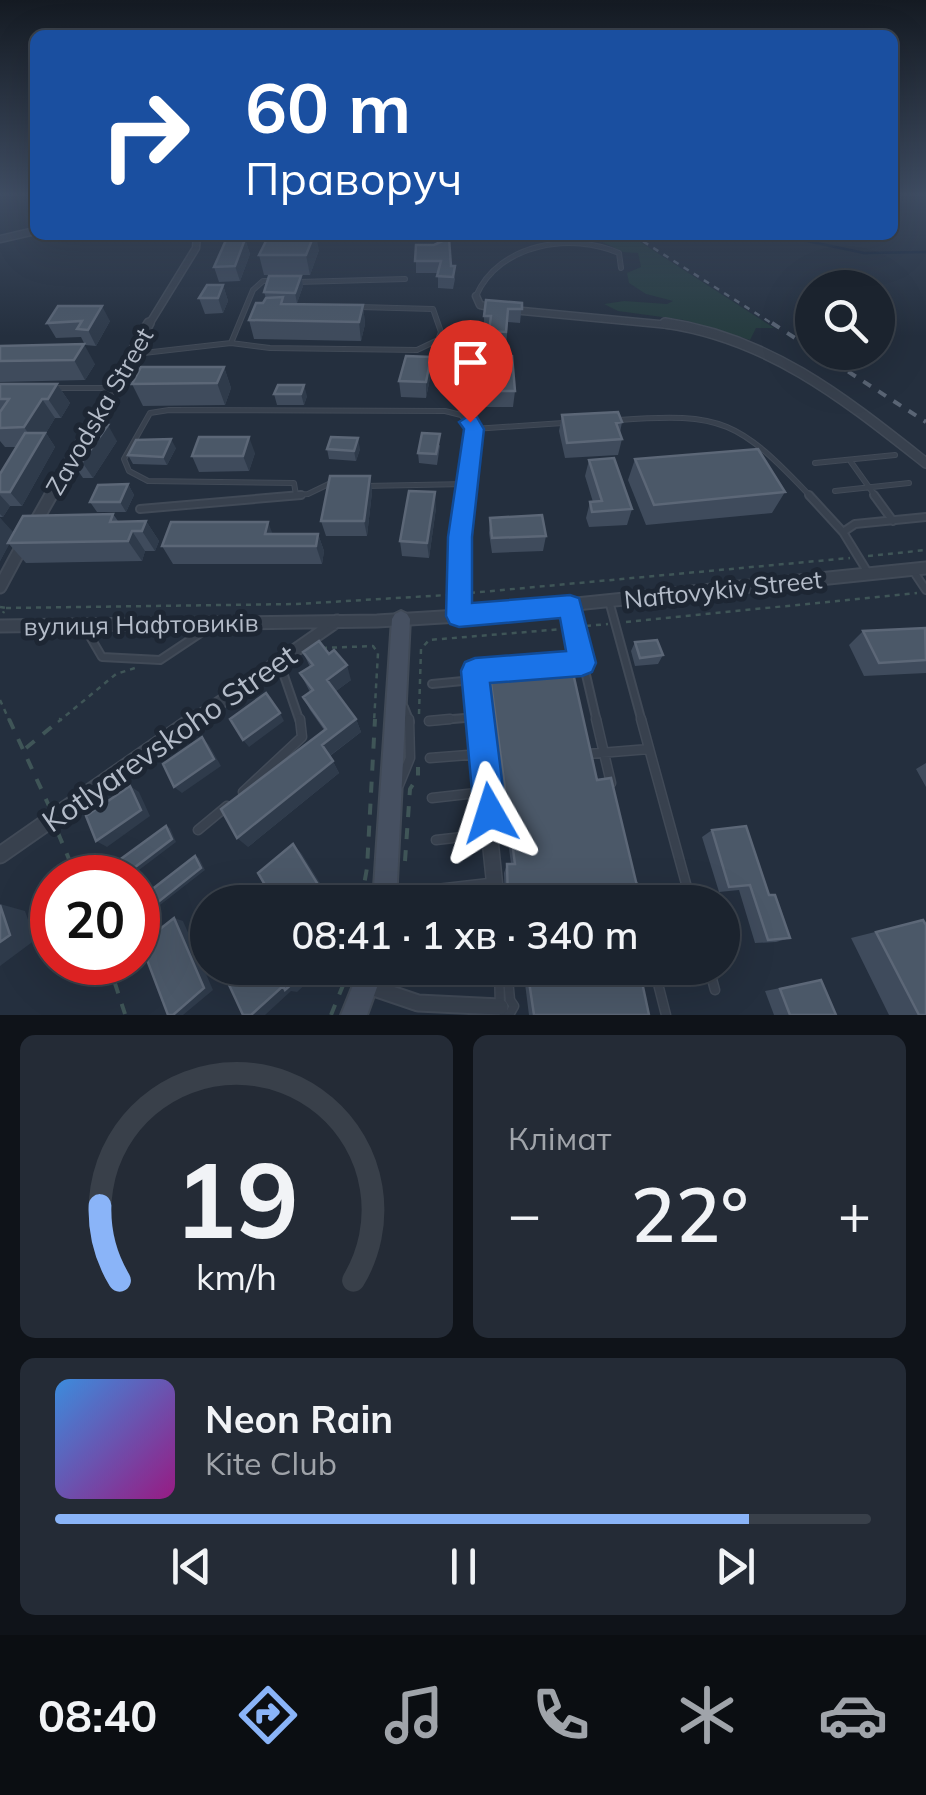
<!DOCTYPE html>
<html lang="uk">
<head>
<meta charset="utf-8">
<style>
	:root { --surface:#1b232e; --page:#242b36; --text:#f1f3f6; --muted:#a0a4aa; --line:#39404a; --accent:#8ab4f8 }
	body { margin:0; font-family:Mulish,sans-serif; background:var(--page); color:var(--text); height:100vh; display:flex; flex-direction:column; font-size:38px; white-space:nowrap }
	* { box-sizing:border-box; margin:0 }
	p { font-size:32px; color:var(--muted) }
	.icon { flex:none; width:55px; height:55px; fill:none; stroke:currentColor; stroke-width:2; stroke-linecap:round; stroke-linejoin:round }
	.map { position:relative; height:1015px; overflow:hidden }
	.side { display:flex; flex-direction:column; gap:20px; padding:20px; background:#0f1319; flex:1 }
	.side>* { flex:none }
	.hud { position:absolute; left:30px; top:30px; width:868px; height:210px; border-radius:15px; box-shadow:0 10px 40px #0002,0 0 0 2px var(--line); background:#1a4fa0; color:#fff; overflow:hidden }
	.fabs { position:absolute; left:795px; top:270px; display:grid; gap:20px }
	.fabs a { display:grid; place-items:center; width:100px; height:100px; border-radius:50%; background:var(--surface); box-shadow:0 10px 40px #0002,0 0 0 2px var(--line); font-size:50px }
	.speed { position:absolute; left:30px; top:855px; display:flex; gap:20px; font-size:50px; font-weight:700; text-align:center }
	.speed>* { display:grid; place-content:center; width:130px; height:130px; border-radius:50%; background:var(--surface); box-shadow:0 10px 40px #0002,0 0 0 2px var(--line); line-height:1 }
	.speed .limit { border:15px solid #d22; background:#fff; color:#111 }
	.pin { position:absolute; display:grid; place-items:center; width:85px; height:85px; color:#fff; margin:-102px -42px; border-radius:50% 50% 50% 0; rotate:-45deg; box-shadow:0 0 10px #0007 }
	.pin .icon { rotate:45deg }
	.me { position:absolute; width:110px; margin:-55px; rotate:354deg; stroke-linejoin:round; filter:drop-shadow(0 0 8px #0008) }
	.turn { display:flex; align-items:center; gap:35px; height:210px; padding:0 50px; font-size:45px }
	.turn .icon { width:130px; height:130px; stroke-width:2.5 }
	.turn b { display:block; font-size:70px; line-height:85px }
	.big { font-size:75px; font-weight:600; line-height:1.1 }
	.side .card { flex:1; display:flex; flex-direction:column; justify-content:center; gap:15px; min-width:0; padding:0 35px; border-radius:15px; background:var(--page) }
	.side .dial { align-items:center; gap:0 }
	.dial svg { height:260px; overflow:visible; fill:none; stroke:var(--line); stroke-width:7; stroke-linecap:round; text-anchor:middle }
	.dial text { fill:var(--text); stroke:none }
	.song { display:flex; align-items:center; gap:30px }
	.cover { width:120px; height:120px; border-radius:15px; background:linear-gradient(135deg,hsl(210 70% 55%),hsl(310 70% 35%)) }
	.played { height:10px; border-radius:5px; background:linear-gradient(90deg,var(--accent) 85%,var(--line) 85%) }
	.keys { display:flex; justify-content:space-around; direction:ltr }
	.heat { display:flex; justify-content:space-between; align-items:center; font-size:55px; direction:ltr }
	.side .tiles { flex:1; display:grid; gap:20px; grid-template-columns:1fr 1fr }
	.card:last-child { grid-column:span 2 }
	.trip { position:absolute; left:190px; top:885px; width:550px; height:100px; border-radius:50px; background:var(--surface); box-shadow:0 10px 40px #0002,0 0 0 2px var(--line); font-weight:600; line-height:100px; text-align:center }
	.tab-bar { display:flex; height:160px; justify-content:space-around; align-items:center; background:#0b0e12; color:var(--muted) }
	.tab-bar .icon { width:70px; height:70px }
	.tab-bar .active { color:var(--accent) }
	.tab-bar b { font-size:45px; color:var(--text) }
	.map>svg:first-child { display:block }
	.green { fill:#263c3f }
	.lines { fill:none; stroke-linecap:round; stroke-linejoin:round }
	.stream { stroke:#17263c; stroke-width:2.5 }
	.lane-far2-casing { stroke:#414a57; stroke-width:6 }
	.lane-far1-casing { stroke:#414a57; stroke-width:10 }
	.lane-casing { stroke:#414a57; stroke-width:11 }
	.street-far3-casing { stroke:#414a57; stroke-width:9 }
	.street-far2-casing { stroke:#414a57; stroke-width:12 }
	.street-far1-casing { stroke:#414a57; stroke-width:15 }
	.street-casing { stroke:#414a57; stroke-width:19 }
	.secondary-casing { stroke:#414a57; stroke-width:4 }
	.path-far1 { stroke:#3f5557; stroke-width:2.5; stroke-dasharray:5 5; stroke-linecap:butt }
	.path { stroke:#3f5557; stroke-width:4; stroke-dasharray:11 11; stroke-linecap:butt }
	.lane-far2 { stroke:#38414e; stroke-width:4 }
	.lane-far1 { stroke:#38414e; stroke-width:6 }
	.lane { stroke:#38414e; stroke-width:8 }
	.street-far3 { stroke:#38414e; stroke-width:6 }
	.street-far2 { stroke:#38414e; stroke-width:9 }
	.street-far1 { stroke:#38414e; stroke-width:11 }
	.street { stroke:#38414e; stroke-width:15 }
	.secondary { fill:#465061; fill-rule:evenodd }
	.rail-far1 { stroke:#5a6575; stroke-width:2.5; stroke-dasharray:6 6; stroke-linecap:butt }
	.rail { stroke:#5a6575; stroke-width:4; stroke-dasharray:9 9; stroke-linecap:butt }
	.wall { fill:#3f4b5c }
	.shaded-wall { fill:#2f3b4b }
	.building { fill:#4b5868; stroke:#5c6777; stroke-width:2.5 }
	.route { fill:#1a73e8; stroke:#114b97; stroke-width:2.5 }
	.labels { text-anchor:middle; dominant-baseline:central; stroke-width:10; stroke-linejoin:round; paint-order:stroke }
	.street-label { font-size:25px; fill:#b4bcc9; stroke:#1d2633 }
	.near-street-label { font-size:30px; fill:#b4bcc9; stroke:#1d2633 }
</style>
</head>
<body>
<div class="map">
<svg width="926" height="1015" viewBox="0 0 926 1015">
	<rect width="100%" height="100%" fill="#242f3e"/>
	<path class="green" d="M588 235 631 236 774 328H756L750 340 684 320 618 311 604 304 624 301 667 304 673 301 646 294 629 283 627 273 641 267 638 253 623 252Z"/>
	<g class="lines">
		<path class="stream" d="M793 238 864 253 926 252"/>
		<defs>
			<path id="lane-far2" d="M298 282 405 279
				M476 296C499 243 572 232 619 253L621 268
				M231 343 253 290 263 281H272
				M135 354 231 343 270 348 417 350 438 340 441 332 433 309 360 307
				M57 388H109
				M619 420C723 412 739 421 811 497
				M851 462 876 497
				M815 463 895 455
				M365 486 467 484
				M835 491 909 483
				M296 495 294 483 148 481 129 471 124 459 150 413 169 410 445 411 461 415 474 429 563 423
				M273 497 308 494 335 481"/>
			<path id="lane-far1" d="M809 495 843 532
				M874 495 893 521
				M140 509 301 495
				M867 571 843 532 855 524 926 517
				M914 572 926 590
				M609 601 642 722
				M570 606 597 722
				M85 628 102 657 160 660 208 628
				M280 664 300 722
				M475 667 481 722
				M432 684 473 680
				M404 707 410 722
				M429 721 477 717
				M475 722 469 667H475"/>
			<path id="lane" d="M474 719 493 902
				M481 719 500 902
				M596 719 611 783
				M641 719 691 902
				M429 721 450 719
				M588 754 649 749
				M430 758 481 754
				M399 785 410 758 409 719
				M243 792 302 737 300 719
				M432 798 485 792
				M198 830 227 806
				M436 840 489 834
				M635 887 639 902
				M437 889 489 883
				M499 968 500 1007 505 1015
				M507 968 510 1000
				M654 968 666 1015
				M709 968 715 990
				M509 1015 514 1006 510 1000"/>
			<path id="street-far3" d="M0 239 35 231
				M476 296 480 305 495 308
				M512 310 680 326
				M148 326 196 248 197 235"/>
			<path id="street-far2" d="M665 323C770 338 846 400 926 463
				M49 497 149 323
				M465 497 474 429"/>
			<path id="street-far1" d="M34 525 51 495
				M0 587 23 544
				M459 616 460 537 465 495
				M0 626 377 621 459 616 926 568
				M192 722 337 621"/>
			<path id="street" d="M0 855 195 719
				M368 986 418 1003 500 1007"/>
			<path id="secondary" d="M401 611 407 614 410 619 396 902H373L392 619 395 614Z
				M360 968H384L367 1015H341Z"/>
		</defs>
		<use href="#lane-far2" class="lane-far2-casing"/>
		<use href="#lane-far1" class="lane-far1-casing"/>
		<use href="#lane" class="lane-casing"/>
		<use href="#street-far3" class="street-far3-casing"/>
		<use href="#street-far2" class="street-far2-casing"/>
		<use href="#street-far1" class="street-far1-casing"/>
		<use href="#street" class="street-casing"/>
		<use href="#secondary" class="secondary-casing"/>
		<path class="path-far1" d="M868 556 926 550
			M470 593 850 558
			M0 607 6 608 3 613
			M6 608 297 604 447 595
			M626 622 917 593
			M586 626 608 624
			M322 648 373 646 378 653 374 722
			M0 700 10 722
			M419 714 421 649 429 640 563 629
			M58 722 116 674 135 668"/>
		<path class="path" d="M9 719 49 806
			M26 748 61 719
			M58 833 77 878
			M405 861 410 789 418 777V767
			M361 902 367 868 375 719
			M108 962 125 1014
			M396 980 397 968
			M331 1015 350 968"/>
		<use href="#lane-far2" class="lane-far2"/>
		<use href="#lane-far1" class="lane-far1"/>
		<use href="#lane" class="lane"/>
		<use href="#street-far3" class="street-far3"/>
		<use href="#street-far2" class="street-far2"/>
		<use href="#street-far1" class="street-far1"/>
		<use href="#street" class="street"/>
		<use href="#secondary" class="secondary"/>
		<path class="rail-far1" d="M633 235 776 326"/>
		<path class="rail" d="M772 323 812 349
			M818 352 926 422"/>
	</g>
	<path class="wall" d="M245 239 250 254 240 281 219 282 214 267Z
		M416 245 451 266 455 279 453 289 438 288V273H416Z
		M319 250 310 275H264L259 255Z
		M301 276 303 286 297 303 285 304 363 305 365 324 361 341 254 339 249 320 263 303 266 298 264 292Z
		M223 285 228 301 223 313 205 314 199 298Z
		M522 303 520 323 508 322 506 346 488 345 489 330H484V316Z
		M58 306 110 321 96 346 85 345 81 337 56 338 47 323Z
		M0 346 95 364 85 380 0 382Z
		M478 352 515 391 513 407H479Z
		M431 357V373L426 398 401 397 399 381Z
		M224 367 231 388 225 405 143 406 132 384Z
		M0 384H57L70 403 61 418H55L46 433 55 447 22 506H10L3 517H0V474L17 447H5L0 441Z
		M278 385 307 396 304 405H277L274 394Z
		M562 415 622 422 620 433 622 439 618 455 565 458 559 431Z
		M78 440 117 441 93 478H83L72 462 82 445Z
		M440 445 437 465 419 463 418 453Z
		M176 448 167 465 133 464 128 455Z
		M327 449H360L356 461 329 459Z
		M255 453 249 471 199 472 192 456Z
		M635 459 785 492 772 513 646 525 628 480Z
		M589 460 632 509 627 525 589 527 586 518 590 502H593L585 476Z
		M370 476 372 492 367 536H326L321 521Z
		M128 484 134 495 126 512H97L90 502Z
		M436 508 429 558 402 556 400 541Z
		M113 514 118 521H146L159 541 155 551H145L142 561 26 563 9 544 0 561V518L13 533Z
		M490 518 546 536 543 551 492 553 489 533Z
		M273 534H318L324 551 322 564H173L162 546Z
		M926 630V673L864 676 849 645 863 631Z
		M635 642 663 655 658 664 635 666 631 651Z
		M303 652 351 680 336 691 356 719 361 732 330 756 339 773 248 847 324 730 310 710 303 697 310 692 300 673 310 667Z
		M488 661 597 780 638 890 628 897H623L624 902H505L504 873 507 864H511L487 677Z
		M926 763V787L916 769Z
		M712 830 769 895 790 938 776 942 755 943 739 890 719 892 702 837Z
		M923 920 926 1015H889L851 938Z
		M523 968H639L649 1015H529Z
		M821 980 836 1015H774L765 991Z"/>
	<path class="shaded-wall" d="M314 235H316L319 250 310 275 306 255Z
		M245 239 250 254 240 281 235 266Z
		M301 276 303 286 297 303 295 293Z
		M223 285 228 301 223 313 218 298Z
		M363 305 365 324 361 341 359 322Z
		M102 306 110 321 96 346 88 330Z
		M84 344 95 364 85 380 74 360Z
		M431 357V373L426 398V382Z
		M224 367 231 388 225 405 217 383Z
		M57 384 70 403 61 418 48 399Z
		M304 385 307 396 304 405 301 394Z
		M42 399 55 418 46 433 55 447 22 506 10 492 37 446 24 427Z
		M108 425 117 441 93 478 82 462Z
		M249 437 255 453 249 471 243 456Z
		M358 438 360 449 356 461 354 451Z
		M171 439 176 448 167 465 163 457Z
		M370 476 372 492 367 536 364 521Z
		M128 484 134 495 126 512 120 502Z
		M435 492 436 508 429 558 427 543Z
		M0 495 10 506 3 517 0 514Z
		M0 518 15 534 0 561Z
		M146 521 159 541 155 551 142 531Z
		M268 522 275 540 265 534Z
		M132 531 145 551 142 561 128 541Z
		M318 534 324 551 322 564 316 546Z
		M347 665 351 680 332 694 327 680Z
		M280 713 284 721 249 747 243 740Z
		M356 719 361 732 328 757 322 745Z
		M202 737 209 745 221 766 182 793 174 787Z
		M333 761 339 773 248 847 237 838Z
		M130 786 139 792 150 816 107 847 96 841Z
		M166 826 170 828 176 842 139 870 151 896 146 894 134 868Z
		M293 844 302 854 332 902H317Z
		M195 856 199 858 205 870 142 919 138 918Z
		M0 904 25 911 35 940 0 966Z
		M174 918 183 921 213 990 183 1015H173Z
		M303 968H316L308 975 310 980 297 992 291 991 265 1015H251Z"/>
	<path class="building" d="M269 235H314L306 255H259Z
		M449 238 451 266H455L453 277 437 276 441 261H415L416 245H434Z
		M245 239 235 266 214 267 226 240Z
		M269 276H301L295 293 264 292Z
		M207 285H223L218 298H199Z
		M283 297 281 304 363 305 359 322 249 320 256 303H263L266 298Z
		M486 300 522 303V309H508L506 332 489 331 491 316H484Z
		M58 306H102L88 330 77 329 82 321 47 323Z
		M84 344 74 360 0 361V346Z
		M478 352 512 356 515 391H480Z
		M406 356 431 357 426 382 399 381Z
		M141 367H224L217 383 132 384Z
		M0 384H57L48 399H42L24 427 0 428V412L9 399H0Z
		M278 385H304L301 394H274Z
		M618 412 622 422 616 423 622 439 567 443 562 415Z
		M87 425H108L82 462H72L85 440H78Z
		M25 433H45L10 492H0V474Z
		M422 433 440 434 436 454 418 453Z
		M199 437H249L243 456H192Z
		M331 437 358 438 354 451 327 449Z
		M171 439 163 457 128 455 136 440Z
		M758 449 785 492 654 505 635 459Z
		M614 458 632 509 592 512 590 502 602 501 589 460Z
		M330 476H370L364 521H321Z
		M128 484 120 502H90L98 485Z
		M409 491 435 492 427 543 400 541Z
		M113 514 110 522 146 521 142 531H132L128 541 8 543 23 516Z
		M542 515 546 536 492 538 490 518Z
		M171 522H268L265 534H318L316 546H162Z
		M925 628 926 660 879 663 863 631Z
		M657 640 663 655 640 658 635 642Z
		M319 641 329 654 334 650 347 665 327 680 356 719 322 745 333 761 237 838 221 809 326 729 303 697 313 690 300 673 313 665 303 652Z
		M569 655 597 780 611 778 638 890 622 891 624 902H508L507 864H515L488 661Z
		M266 693 280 713 243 740 230 719Z
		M202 737 214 759 174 787 163 764Z
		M130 786 141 810 96 841 86 816Z
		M166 826 172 839 134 868 146 894 195 856 201 868 138 918V878H120L114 864Z
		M746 826 769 895H775L790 938 768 940 750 885 729 887 712 830Z
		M293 844 325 896 317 902H275L258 873Z
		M0 905 10 935 0 942Z
		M174 918 204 988 173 1015H168L141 944Z
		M923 920 926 925V1015H919L876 932Z
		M235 968 237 972 241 968H303L297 972 300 977 285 990 283 986 251 1015H243L225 976Z
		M527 968H639L649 1015H534Z
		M821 980 836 1015H790L780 989Z"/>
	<linearGradient id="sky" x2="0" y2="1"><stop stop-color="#141a22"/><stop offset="0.58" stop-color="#3f4d63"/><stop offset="1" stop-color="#3f4d63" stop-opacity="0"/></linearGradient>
	<rect width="926" height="336" fill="url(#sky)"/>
	<path class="route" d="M470 415 477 417 484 429 472 537V603L570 595 579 598 596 663 592 672 582 676 490 683 506 813 502 824 490 829 479 824 474 813 461 671 465 662 475 658 566 651 560 618 459 627 450 624 446 616 448 537 464 429 459 422Z"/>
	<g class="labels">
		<g class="street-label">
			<text transform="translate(99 411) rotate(-60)">Zavodska Street</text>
			<text transform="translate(723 589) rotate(-6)">Naftovykiv Street</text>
			<text transform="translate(141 624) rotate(-1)">вулиця Нафтовиків</text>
		</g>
		<g class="near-street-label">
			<text transform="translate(169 738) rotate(-35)">Kotlyarevskoho Street</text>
		</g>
	</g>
</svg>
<div class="fabs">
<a><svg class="icon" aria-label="search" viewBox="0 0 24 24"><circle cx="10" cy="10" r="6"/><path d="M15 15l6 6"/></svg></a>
</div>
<div class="speed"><div class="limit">20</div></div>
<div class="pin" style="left:470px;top:422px;background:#d93025"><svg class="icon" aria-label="arrive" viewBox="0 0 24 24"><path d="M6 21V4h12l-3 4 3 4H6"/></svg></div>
<svg class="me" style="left:490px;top:813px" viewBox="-20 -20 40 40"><path d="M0-17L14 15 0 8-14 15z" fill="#1a73e8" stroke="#fff" stroke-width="4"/></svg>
<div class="trip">08:41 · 1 хв · 340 m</div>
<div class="hud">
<div class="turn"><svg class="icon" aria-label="right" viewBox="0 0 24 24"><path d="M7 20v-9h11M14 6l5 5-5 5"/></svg><div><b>60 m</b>Праворуч</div></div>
</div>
</div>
<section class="side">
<div class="tiles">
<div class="card dial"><svg viewBox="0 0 100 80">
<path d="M14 69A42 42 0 1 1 86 69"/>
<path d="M14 69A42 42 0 0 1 8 46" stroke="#8ab4f8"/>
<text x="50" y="56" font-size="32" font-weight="700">19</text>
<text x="50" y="72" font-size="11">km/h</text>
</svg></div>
<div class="card"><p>Клімат</p>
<div class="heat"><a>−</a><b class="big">22°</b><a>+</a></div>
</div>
<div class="card">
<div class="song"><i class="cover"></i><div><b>Neon Rain</b><p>Kite Club</p></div></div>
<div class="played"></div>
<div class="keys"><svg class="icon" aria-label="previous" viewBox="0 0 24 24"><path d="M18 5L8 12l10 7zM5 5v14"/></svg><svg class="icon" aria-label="pause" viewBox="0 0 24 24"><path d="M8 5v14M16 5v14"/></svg><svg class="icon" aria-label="next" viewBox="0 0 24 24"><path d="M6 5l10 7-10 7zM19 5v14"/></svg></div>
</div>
</div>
</section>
<nav class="tab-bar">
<b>08:40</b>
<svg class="icon active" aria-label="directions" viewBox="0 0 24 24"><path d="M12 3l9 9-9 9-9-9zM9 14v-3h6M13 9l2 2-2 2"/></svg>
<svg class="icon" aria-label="music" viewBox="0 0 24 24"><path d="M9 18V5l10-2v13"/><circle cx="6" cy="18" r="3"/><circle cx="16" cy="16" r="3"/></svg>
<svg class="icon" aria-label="phone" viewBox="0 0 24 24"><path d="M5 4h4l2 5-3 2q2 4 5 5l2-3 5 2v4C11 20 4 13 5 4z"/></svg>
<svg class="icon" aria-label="climate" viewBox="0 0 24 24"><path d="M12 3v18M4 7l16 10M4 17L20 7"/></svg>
<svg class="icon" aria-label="car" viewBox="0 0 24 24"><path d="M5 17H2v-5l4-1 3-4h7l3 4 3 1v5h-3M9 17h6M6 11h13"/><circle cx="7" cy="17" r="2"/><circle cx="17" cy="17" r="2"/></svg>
</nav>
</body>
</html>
